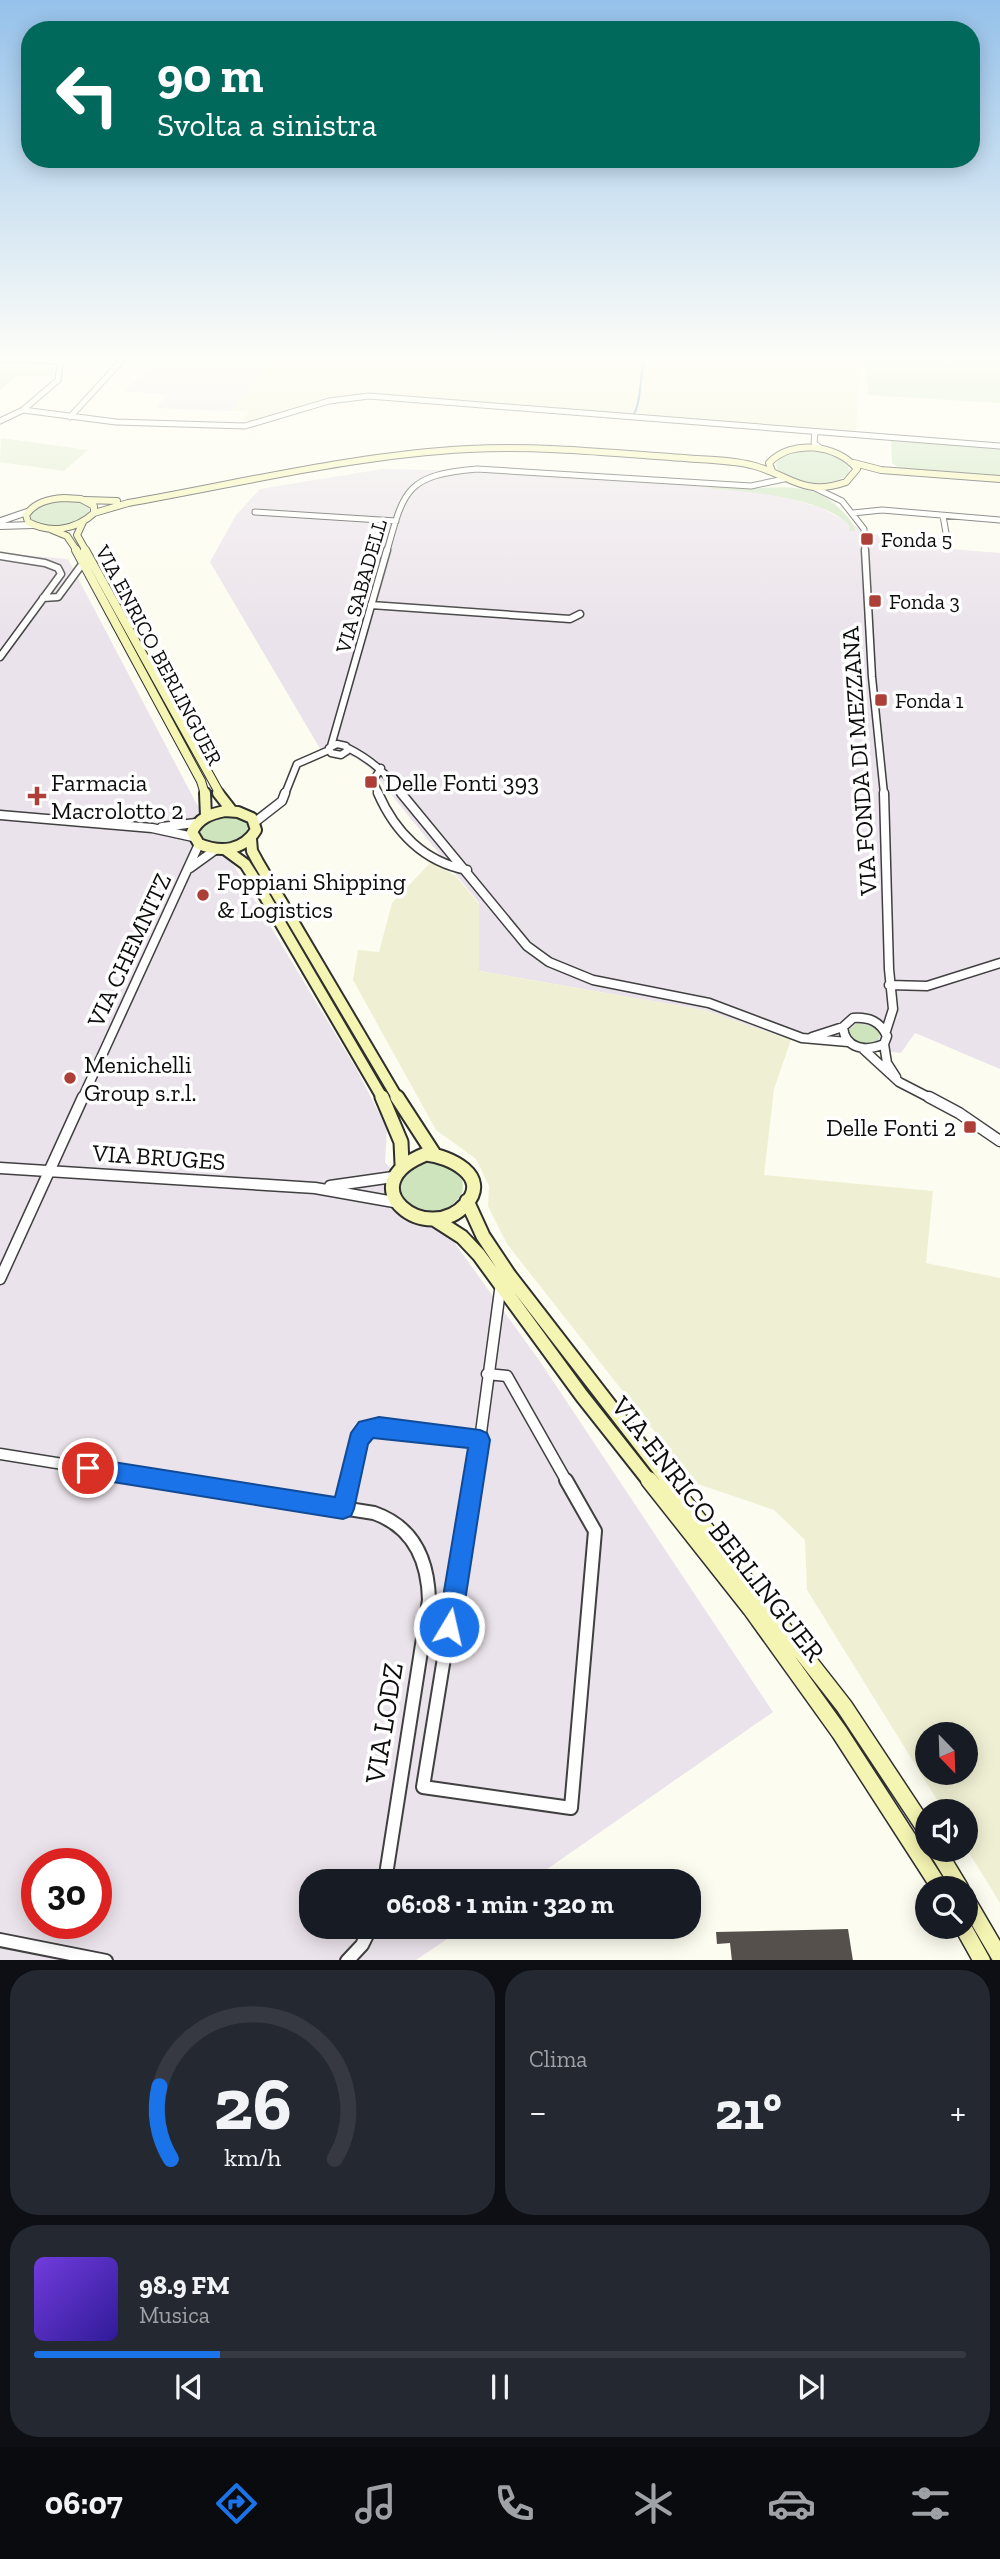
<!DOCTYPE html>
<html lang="it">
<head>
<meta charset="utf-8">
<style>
	:root { --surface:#171b24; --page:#242831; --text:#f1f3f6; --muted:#9ea1a6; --line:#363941; --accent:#1a73e8 }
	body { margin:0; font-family:"Zilla Slab",serif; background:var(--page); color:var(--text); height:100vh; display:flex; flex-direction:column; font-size:26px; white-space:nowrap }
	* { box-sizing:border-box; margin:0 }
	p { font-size:23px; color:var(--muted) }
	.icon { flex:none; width:38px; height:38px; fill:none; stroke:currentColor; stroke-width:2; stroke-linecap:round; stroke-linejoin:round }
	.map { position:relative; height:1960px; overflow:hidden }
	.panel { display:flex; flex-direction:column; gap:10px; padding:10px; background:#0d0f14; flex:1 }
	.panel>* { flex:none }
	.banner { position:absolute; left:21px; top:21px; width:959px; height:147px; border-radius:28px; box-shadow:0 4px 18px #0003; background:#00695c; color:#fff; overflow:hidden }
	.needle { width:46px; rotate:157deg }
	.buttons { position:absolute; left:915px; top:1722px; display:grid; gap:14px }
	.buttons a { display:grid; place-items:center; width:63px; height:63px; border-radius:50%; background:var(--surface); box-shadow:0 4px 18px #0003; font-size:35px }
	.speed { position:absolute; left:21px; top:1848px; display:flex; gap:14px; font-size:35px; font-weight:700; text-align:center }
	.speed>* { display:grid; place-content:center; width:91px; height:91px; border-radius:50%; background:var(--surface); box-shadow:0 4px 18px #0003; line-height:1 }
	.speed .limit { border:10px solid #d22; background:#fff; color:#111 }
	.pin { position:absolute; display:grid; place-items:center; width:60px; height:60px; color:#fff; margin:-30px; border:4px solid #fff; border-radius:50%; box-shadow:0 2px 7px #0007 }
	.me { position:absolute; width:77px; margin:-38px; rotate:9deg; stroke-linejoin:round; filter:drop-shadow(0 0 5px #0008) }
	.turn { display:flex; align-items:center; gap:24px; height:147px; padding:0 21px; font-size:32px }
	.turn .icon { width:91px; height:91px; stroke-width:2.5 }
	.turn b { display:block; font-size:49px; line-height:60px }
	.big { font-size:52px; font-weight:800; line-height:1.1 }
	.panel .widget { flex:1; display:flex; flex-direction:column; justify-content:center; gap:10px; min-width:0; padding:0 24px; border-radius:28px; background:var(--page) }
	.panel .dial { align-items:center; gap:0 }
	.dial svg { height:182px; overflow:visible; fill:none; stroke:var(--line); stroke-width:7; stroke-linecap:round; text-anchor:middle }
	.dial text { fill:var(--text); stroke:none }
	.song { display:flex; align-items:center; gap:21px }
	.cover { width:84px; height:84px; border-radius:10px; background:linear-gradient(135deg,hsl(260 70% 55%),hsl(250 70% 35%)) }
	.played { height:7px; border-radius:4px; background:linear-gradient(90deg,var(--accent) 20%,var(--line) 20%) }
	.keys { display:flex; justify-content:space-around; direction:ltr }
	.heat { display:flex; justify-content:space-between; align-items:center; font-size:38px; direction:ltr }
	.panel .tiles { flex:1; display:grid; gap:10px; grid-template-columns:1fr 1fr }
	.widget:last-child { grid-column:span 2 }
	.trip { position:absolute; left:299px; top:1869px; width:402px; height:70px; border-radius:28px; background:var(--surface); box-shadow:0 4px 18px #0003; font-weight:800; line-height:70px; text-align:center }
	.tabs { display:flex; height:112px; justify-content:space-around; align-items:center; background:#090b0e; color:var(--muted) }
	.tabs .icon { width:49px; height:49px }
	.tabs .active { color:var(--accent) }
	.tabs b { font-size:32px; color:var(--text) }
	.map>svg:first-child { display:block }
	.industrial { fill:#ebe3eb; fill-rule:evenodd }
	.farmland { fill:#eff0d3; fill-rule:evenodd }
	.green { fill:#cde4bd }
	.pitch { fill:#deecce }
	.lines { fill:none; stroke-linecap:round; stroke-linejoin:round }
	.stream { stroke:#4a81bc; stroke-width:2 }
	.building { fill:#55504b }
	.minor-far4-casing { stroke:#404040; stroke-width:7 }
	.minor-far3-casing { stroke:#404040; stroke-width:9 }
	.minor-far2-casing { stroke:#404040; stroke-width:11 }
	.minor-far1-casing { stroke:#404040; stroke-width:13 }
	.minor-casing { stroke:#404040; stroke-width:16 }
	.tertiary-casing { stroke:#404040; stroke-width:8 }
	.secondary-far4-casing { stroke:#2f2f2f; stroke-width:8 }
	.secondary-far3-casing { stroke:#2f2f2f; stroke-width:10 }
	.secondary-far2-casing { stroke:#2f2f2f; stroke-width:14 }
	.secondary-far1-casing { stroke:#2f2f2f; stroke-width:17 }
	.secondary-casing { stroke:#2f2f2f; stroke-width:19 }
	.minor-far4 { stroke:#fff; stroke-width:5 }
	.minor-far3 { stroke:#fff; stroke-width:6 }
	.minor-far2 { stroke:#fff; stroke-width:8 }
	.minor-far1 { stroke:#fff; stroke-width:10 }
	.minor { stroke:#fff; stroke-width:12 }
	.tertiary { stroke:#fff; stroke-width:6 }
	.secondary-far4 { stroke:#f5f5b3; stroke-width:6 }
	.secondary-far3 { stroke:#f5f5b3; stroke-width:8 }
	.secondary-far2 { stroke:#f5f5b3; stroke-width:10 }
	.secondary-far1 { stroke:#f5f5b3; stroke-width:13 }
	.secondary { stroke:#f5f5b3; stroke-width:16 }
	.route { fill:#1a73e8; stroke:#114b97; stroke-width:2 }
	.poi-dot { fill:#ac3f37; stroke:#fff; stroke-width:2.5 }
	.labels { text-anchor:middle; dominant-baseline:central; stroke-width:7; stroke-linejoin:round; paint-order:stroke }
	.far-poi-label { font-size:21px; fill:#0d0d0d; stroke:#fff; text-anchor:start }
	.far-street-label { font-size:21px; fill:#0d0d0d; stroke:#fff }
	.street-label { font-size:24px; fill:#0d0d0d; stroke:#fff }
	.poi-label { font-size:24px; fill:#0d0d0d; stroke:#fff; text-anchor:start }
	.near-street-label { font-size:28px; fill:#0d0d0d; stroke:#fff }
</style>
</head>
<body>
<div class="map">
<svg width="1000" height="1961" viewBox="0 0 1000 1961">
	<rect width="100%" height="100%" fill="#fdfcf0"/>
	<path class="industrial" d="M161 357H274L230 411 156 408 167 395 124 391Z
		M382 469 481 471 759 489 821 508 870 534 940 538 939 548 1000 553V1069L915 1033 901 1053 791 1040 704 1010 479 971V903L369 767 354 757 322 752 210 562 236 515 260 489Z
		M0 553 68 559 195 801 357 1070 387 1129 385 1162 454 1242 541 1363 773 1712 530 1881H312V1927H465L416 1960H0ZM37 1864H96V1923H37Z"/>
	<path class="farmland" d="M274 357H860L856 432 377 394H348L307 403 252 422 242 420 250 411H230Z
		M431 862 456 876 479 904V971L704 1010 791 1040 774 1089 764 1175 933 1191 926 1263 1000 1278V1903L966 1848V1811H944L807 1590 805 1540 774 1510 695 1483 507 1244 488 1206 489 1186 476 1159 436 1130 353 980 358 950 379 952 392 903ZM928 1734H966V1773H928Z"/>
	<path class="green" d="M876 357 1000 363V403L868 395 866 359H875Z
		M0 361 54 363V377L16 376 0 390Z
		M891 440 1000 449V476L899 468 892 463Z
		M803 451C820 452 838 453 849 467L848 474C830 489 795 485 777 469L776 464 779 458Z
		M710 486C726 487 743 489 759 488 790 486 819 486 840 509 846 515 854 522 855 531H849L850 526C824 497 744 491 707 488Z
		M76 500 88 505 91 509 84 518C68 525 43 533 30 517 37 499 60 501 76 500Z
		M236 816 249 825 244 838C229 845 214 849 201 837 197 817 222 816 236 816Z
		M857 1023 875 1027 880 1033 878 1040 867 1044 854 1040 849 1030Z
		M436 1161C452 1169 467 1173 462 1193 449 1217 417 1217 402 1196 396 1174 416 1162 436 1161Z"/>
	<path class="pitch" d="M1 438 88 450 64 471 0 462Z"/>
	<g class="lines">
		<path class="stream" d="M634 414C642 400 639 376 645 357"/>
	</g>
	<path class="building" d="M848 1929 853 1961H732L730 1943 717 1944 716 1932Z"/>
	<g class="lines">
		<defs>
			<path id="minor-far4" d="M955 357 1000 359
				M0 359 60 361
				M23 410 116 422 245 426 329 401 369 396 1000 446
				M70 417 125 357
				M0 421 23 410 58 380 61 357
				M815 432 814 443 821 449
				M813 487 842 501 864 529 865 551
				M255 512 396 521
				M853 513 882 510 1000 520
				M943 516 948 544
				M387 551C404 489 407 475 477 469L751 486 784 479"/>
			<path id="minor-far3" d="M865 550 872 677 884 794
				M0 556 45 563 58 568 61 574 0 657
				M43 598 58 597 83 563
				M371 605 570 619 580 614
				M337 744 346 746 347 751 341 755 331 753 329 748Z
				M331 746 387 550
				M348 748C372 760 386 774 403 794
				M285 794 297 764 329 750
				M379 794 373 781 381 768"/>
			<path id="minor-far2" d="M378 793C395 832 424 862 467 870
				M401 793 527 946 549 962 593 980 709 1003 802 1038 848 1042
				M884 793 889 969 893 1009 886 1031
				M0 815 152 828 193 837
				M255 822 282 801 285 793
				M162 827 196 823
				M190 868 215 850
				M889 985 927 986 1000 963
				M853 1018C869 1017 880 1021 887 1036L884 1044C866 1052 845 1049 843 1027Z
				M812 1037 843 1027
				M884 1044 887 1063 896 1077
				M862 1048 899 1082 932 1099
				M82 1099 199 844"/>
			<path id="minor-far1" d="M929 1097 959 1113 1000 1141
				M0 1168 315 1188 394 1202
				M330 1186 393 1177
				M0 1279 83 1097
				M487 1374 507 1376 567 1482
				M0 1454 175 1482
				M349 1482 358 1440 367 1429 379 1427 480 1440 501 1283
				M473 1482 480 1440"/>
			<path id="minor" d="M164 1480 374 1513C414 1527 428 1560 429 1600L385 1881
				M473 1480 423 1787 571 1808 595 1531 566 1480
				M343 1509 349 1480
				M0 1940 106 1961
				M347 1961 362 1945 371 1927"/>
			<path id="tertiary" d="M1 521 27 512
				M0 526 33 525"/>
			<path id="secondary-far4" d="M854 463 881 470 1000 479
				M64 498 81 499 94 506V513C76 530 50 534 28 522L26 515C35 502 49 499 64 498Z
				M85 500 117 501
				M94 513 128 503C241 483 354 455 469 449 545 445 621 454 697 459 717 460 737 461 755 466 791 476 804 497 846 482L857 469C837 444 791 439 769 463L772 471
				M83 522 77 535 86 551
				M50 529 67 536 77 551"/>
			<path id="secondary-far3" d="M76 550 201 781 205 794
				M85 550 220 794"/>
			<path id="secondary-far2" d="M205 793 206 816
				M218 793 232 811
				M225 811 238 812 252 818 256 830C243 851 221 853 199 844L192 832C199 818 210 814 225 811Z
				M251 839 252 851 258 862 398 1099
				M226 850 245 864 254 878 383 1099"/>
			<path id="secondary-far1" d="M382 1097 401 1142 402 1164
				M397 1097 434 1154
				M426 1154C449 1156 491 1176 466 1204 427 1248 347 1185 426 1154Z
				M467 1201 483 1236 509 1275 669 1482
				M434 1219 462 1237 479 1255 582 1396 650 1482"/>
			<path id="secondary" d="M649 1480 751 1609 840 1733 940 1888
				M667 1480 844 1706 928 1833
				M937 1850 960 1888
				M966 1899 1000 1957
				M963 1927 982 1961"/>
		</defs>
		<use href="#minor-far4" class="minor-far4-casing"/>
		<use href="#minor-far3" class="minor-far3-casing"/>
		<use href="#minor-far2" class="minor-far2-casing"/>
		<use href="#minor-far1" class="minor-far1-casing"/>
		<use href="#minor" class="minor-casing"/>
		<use href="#tertiary" class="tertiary-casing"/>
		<use href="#secondary-far4" class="secondary-far4-casing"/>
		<use href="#secondary-far3" class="secondary-far3-casing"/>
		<use href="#secondary-far2" class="secondary-far2-casing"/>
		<use href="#secondary-far1" class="secondary-far1-casing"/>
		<use href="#secondary" class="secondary-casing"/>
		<use href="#minor-far4" class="minor-far4"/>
		<use href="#minor-far3" class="minor-far3"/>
		<use href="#minor-far2" class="minor-far2"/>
		<use href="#minor-far1" class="minor-far1"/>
		<use href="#minor" class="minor"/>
		<use href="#tertiary" class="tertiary"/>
		<use href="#secondary-far4" class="secondary-far4"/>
		<use href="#secondary-far3" class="secondary-far3"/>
		<use href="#secondary-far2" class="secondary-far2"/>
		<use href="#secondary-far1" class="secondary-far1"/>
		<use href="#secondary" class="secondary"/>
	</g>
	<linearGradient id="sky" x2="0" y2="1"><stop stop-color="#95c1ea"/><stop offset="0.57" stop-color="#fefef8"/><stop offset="1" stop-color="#fefef8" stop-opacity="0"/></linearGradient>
	<rect width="1000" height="631" fill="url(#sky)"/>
	<path class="route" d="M379 1417 480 1430 487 1433 490 1440 461 1627 458 1635 449 1639 441 1635 438 1627 468 1448 373 1438 368 1444 354 1509 351 1516 343 1519 88 1478 81 1475 78 1468 81 1461 88 1458 335 1497 351 1433 359 1422Z"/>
	<g class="poi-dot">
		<rect x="860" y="532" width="14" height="14" rx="3.5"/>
		<rect x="868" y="594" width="14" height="14" rx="3.5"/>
		<rect x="874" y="693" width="14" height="14" rx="3.5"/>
		<rect x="364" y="775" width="14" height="14" rx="3.5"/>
		<path d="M33.5 785.5h7v7h7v7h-7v7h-7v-7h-7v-7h7z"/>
		<circle cx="203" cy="895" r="7"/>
		<circle cx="70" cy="1078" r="7"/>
		<rect x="963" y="1120" width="14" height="14" rx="3.5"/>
	</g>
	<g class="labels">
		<g class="far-poi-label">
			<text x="881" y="539">Fonda 5</text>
			<text x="889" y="601">Fonda 3</text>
			<text x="895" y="700">Fonda 1</text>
		</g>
		<g class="far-street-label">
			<text transform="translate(361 586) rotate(-74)">VIA SABADELL</text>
			<text transform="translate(159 655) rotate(62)">VIA ENRICO BERLINGUER</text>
		</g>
		<g class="street-label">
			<text transform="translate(859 761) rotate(-94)">VIA FONDA DI MEZZANA</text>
			<text transform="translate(129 950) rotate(-65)">VIA CHEMNITZ</text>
			<text transform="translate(159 1157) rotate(4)">VIA BRUGES</text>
		</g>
		<g class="poi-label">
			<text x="51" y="782">Farmacia<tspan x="51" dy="28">Macrolotto 2</tspan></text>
			<text x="385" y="782">Delle Fonti 393</text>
			<text x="217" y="881">Foppiani Shipping<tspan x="217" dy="28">&amp; Logistics</tspan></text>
			<text x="84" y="1064">Menichelli<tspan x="84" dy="28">Group s.r.l.</tspan></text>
			<text x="956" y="1127" text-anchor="end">Delle Fonti 2</text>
		</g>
		<g class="near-street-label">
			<text transform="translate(718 1529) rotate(52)">VIA ENRICO BERLINGUER</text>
			<text transform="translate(384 1723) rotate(-81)">VIA LODZ</text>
		</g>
	</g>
</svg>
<div class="buttons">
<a><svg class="needle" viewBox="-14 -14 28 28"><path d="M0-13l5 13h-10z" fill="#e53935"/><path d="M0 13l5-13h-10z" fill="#9ea1a6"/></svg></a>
<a><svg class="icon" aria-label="sound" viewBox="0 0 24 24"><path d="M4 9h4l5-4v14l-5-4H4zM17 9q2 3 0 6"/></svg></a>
<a><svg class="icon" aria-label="search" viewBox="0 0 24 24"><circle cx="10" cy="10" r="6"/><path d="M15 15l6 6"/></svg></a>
</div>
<div class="speed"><div class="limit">30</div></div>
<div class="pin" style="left:88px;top:1468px;background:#d93025"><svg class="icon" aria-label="arrive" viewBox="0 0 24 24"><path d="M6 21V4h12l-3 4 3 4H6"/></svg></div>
<svg class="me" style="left:449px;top:1627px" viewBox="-20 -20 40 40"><circle r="17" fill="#1a73e8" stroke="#fff" stroke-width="3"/><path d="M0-11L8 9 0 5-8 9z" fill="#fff"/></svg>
<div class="trip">06:08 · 1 min · 320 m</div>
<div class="banner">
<div class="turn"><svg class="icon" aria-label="left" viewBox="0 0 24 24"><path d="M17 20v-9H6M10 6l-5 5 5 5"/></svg><div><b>90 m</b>Svolta a sinistra</div></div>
</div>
</div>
<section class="panel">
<div class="tiles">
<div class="widget dial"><svg viewBox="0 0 100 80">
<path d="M14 69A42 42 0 1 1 86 69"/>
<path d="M14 69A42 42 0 0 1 9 37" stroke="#1a73e8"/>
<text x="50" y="56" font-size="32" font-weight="700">26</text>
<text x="50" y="72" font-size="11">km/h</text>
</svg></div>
<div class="widget"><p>Clima</p>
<div class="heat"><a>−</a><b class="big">21°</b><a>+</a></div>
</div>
<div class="widget">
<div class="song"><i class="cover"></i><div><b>98.9 FM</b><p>Musica</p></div></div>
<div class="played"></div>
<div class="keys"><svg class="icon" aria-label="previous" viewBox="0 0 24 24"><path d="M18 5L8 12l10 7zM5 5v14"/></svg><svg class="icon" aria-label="pause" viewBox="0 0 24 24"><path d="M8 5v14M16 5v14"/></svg><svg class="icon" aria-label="next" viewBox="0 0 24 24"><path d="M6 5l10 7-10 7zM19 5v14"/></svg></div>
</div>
</div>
</section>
<nav class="tabs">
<b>06:07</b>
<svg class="icon active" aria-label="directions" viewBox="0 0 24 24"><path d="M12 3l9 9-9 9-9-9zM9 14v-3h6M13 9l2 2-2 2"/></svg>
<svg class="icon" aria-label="music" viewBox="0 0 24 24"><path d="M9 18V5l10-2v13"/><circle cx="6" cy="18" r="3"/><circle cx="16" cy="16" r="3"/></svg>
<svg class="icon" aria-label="phone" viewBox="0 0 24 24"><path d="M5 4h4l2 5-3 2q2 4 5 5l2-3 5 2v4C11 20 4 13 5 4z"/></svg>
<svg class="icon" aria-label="climate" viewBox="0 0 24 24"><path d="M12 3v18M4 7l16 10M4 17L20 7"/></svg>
<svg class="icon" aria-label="car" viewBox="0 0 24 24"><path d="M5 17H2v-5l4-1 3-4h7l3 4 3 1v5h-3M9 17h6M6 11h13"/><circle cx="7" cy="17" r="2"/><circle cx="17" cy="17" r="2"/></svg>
<svg class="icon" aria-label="filters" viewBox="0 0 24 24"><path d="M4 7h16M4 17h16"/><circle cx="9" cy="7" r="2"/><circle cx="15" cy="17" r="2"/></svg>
</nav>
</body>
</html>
